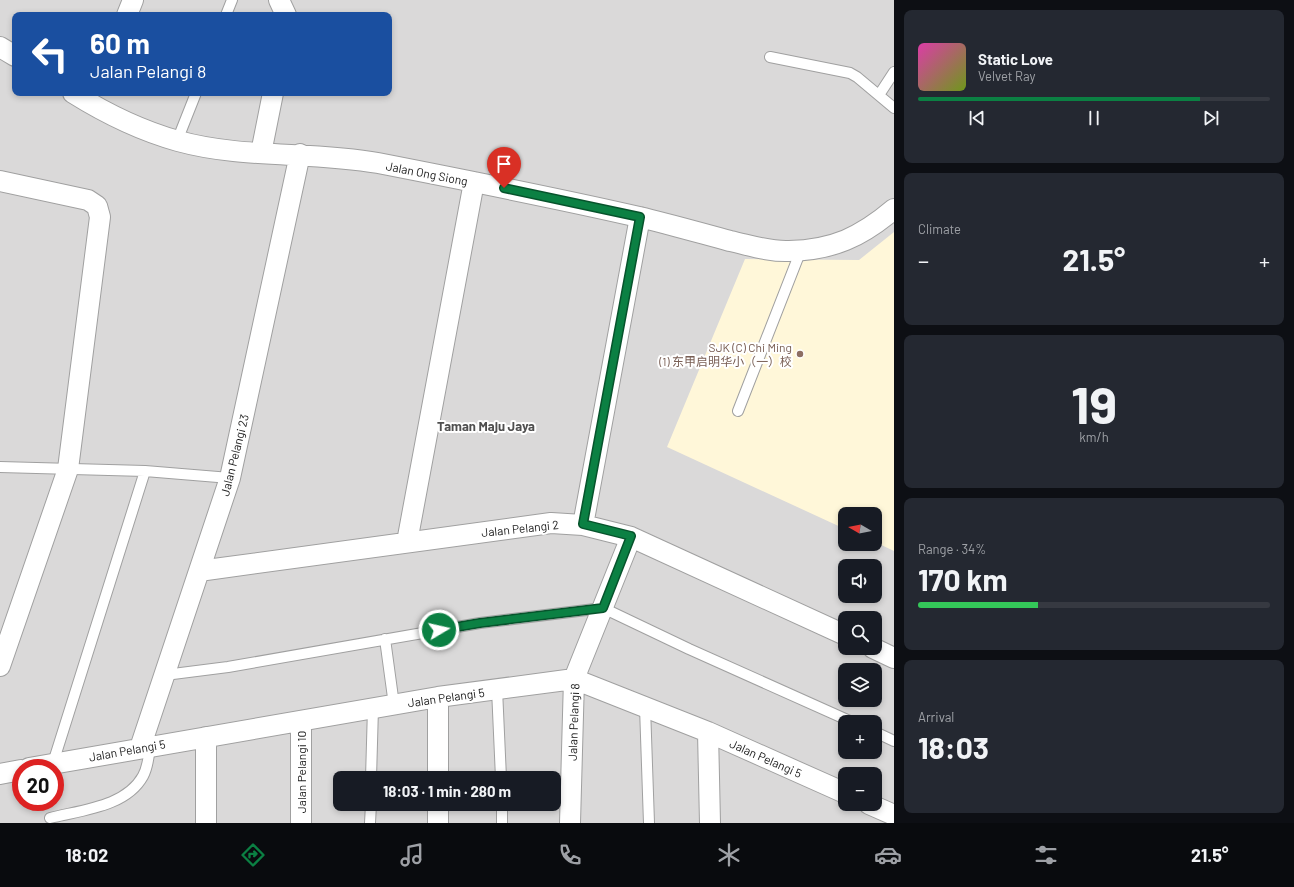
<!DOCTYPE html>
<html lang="en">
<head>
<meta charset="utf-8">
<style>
	:root { --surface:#171b24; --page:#242831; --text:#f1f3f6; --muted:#9ea1a6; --line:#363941; --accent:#0b8043 }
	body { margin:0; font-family:Barlow,"Noto Sans SC",sans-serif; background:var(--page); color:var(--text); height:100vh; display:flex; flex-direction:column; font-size:15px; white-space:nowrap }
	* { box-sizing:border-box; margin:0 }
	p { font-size:13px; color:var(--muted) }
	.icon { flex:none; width:22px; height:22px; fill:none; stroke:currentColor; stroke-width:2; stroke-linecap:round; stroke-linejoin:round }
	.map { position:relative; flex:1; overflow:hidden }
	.panel { display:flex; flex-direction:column; gap:10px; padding:10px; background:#0d0f14; width:400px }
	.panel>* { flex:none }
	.banner { position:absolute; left:12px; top:12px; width:380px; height:84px; border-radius:8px; box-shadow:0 2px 6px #0003; background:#1a4fa0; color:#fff; overflow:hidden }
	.needle { width:26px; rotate:279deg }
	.fabs { position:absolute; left:838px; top:507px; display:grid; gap:8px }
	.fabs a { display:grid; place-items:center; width:44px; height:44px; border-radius:8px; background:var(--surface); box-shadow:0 2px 6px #0003; font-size:20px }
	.speed { position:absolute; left:12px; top:759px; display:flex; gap:8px; font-size:20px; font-weight:700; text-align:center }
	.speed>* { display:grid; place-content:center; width:52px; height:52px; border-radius:50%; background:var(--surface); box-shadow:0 2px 6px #0003; line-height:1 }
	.speed .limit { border:6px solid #d22; background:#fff; color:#111 }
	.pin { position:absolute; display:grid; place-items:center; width:34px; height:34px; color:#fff; margin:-41px -17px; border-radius:50% 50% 50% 0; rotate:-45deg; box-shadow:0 0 4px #0007 }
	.pin .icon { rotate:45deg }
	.me { position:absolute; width:44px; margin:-22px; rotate:81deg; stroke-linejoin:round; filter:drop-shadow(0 0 3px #0008) }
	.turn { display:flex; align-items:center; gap:14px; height:84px; padding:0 12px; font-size:18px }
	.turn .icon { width:52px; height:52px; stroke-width:2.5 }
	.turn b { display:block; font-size:28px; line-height:34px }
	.big { font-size:30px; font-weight:700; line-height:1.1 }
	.panel .tile { flex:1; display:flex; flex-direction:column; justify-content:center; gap:6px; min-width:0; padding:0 14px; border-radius:8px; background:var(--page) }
	.panel .dial { align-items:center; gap:0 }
	.dial b { font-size:52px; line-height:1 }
	.song { display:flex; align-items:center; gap:12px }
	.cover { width:48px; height:48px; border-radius:6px; background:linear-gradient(135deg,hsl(320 70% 55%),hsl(80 70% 35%)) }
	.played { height:4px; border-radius:2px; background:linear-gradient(90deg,var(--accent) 80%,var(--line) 80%) }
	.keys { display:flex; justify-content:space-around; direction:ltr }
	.heat { display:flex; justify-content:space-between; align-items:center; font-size:22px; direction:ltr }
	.charge { height:6px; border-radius:3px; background:linear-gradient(90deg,#34c759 34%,var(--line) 0) }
	.trip { position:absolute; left:333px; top:771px; width:228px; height:40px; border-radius:8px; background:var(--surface); box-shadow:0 2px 6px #0003; font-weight:700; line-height:40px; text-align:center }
	.dock { display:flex; height:64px; justify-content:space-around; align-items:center; background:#090b0e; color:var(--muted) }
	.dock .icon { width:28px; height:28px }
	.dock .current { color:var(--accent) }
	.dock b { font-size:18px; color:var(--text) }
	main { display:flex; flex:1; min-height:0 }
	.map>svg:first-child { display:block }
	.residential { fill:#dad9d9; fill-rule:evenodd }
	.education { fill:#fff7d9 }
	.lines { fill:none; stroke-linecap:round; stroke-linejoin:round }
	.lane-casing { stroke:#a0a0a0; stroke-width:12 }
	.street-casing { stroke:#a0a0a0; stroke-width:22 }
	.lane { stroke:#fff; stroke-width:10 }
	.street { stroke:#fff; stroke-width:20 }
	.route-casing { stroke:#07532c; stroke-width:10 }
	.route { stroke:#0b8043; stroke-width:7 }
	.education-dot { fill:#8d6e63; stroke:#fff; stroke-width:1.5 }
	.labels { text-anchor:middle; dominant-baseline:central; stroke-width:4; stroke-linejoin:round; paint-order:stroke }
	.street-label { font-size:12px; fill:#1c1c1c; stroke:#fff }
	.education-label { font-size:12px; fill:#785e54; stroke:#fff; text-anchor:end }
	.neighbourhood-label { font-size:13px; font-weight:bold; fill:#4f4f4f; stroke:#fff }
</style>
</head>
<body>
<main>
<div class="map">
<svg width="894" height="823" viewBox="0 0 894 823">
	<rect width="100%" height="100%" fill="#eee7e1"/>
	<path class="residential" d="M0 0H894V823H0ZM15 15H389V93H15ZM845 514H875V544H845ZM845 566H875V596H845ZM845 618H875V648H845ZM845 670H875V700H845ZM845 722H875V752H845ZM21 768H55V802H21ZM845 774H875V804H845ZM340 778H554V804H340Z"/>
	<path class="education" d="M894 232V551L875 542V514H845V529L667 447 745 259 859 260Z"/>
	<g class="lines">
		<defs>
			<path id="lane" d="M226 15 232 0
				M770 57 850 73 857 77 894 108
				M879 95 894 72
				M177 141 196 93
				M738 411 801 250
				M0 467 145 471 230 478
				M385 639 394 705
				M165 675 228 667 480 623 603 608 689 649 852 722
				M497 689 501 778
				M645 707 649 823
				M875 732 894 741
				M53 763 145 471
				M371 778 373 708
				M502 804V823
				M50 818C81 810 126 807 143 776 148 767 149 756 150 746
				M370 823 371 804"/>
			<path id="street" d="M279 0 286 15
				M127 15 133 0
				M0 47 15 56
				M73 93C105 113 142 131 178 141 243 159 312 151 378 163 465 180 552 197 639 217 669 224 700 233 730 241 749 245 769 252 789 251 833 250 861 237 894 209
				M261 153 273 93
				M0 181 88 200 97 206 100 217 68 469 0 666
				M583 525 640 217
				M407 542 474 182
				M199 571 551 523 583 525 631 537 845 635
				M873 648 894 658
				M438 697V778
				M301 721V823
				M708 732 710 823
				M140 748 230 478 300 154
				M29 768 438 697 574 679 708 732 845 793
				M0 774 21 770
				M438 804V823
				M869 804 894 815
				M206 823V737
				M570 823 574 679 631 537"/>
		</defs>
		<use href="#lane" class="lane-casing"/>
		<use href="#street" class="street-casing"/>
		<use href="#lane" class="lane"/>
		<use href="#street" class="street"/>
	</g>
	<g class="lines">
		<defs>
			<path id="route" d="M439 630 480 623 603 608 631 536 583 524 640 217 504 188"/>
		</defs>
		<use href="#route" class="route-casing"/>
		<use href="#route" class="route"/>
	</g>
	<circle class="education-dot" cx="800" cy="354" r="4"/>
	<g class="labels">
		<g class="street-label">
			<text transform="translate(427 173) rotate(11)">Jalan Ong Siong</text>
			<text transform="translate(234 455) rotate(-76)">Jalan Pelangi 23</text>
			<text transform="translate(520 528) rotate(-6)">Jalan Pelangi 2</text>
			<text transform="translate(446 697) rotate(-8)">Jalan Pelangi 5</text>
			<text transform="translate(573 722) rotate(-88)">Jalan Pelangi 8</text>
			<text transform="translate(127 750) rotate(-10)">Jalan Pelangi 5</text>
			<text transform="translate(766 758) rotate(24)">Jalan Pelangi 5</text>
			<text transform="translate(301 772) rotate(-90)">Jalan Pelangi 10</text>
		</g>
		<g class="education-label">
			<text x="792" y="347">SJK (C) Chi Ming<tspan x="792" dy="14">(1) 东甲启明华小（一）校</tspan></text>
		</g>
		<g class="neighbourhood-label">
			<text x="486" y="426">Taman Maju Jaya</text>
		</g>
	</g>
</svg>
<div class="fabs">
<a><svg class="needle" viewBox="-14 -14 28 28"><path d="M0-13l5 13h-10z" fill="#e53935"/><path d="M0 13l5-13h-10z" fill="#9ea1a6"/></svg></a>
<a><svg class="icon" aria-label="sound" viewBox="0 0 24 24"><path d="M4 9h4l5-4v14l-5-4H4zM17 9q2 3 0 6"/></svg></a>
<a><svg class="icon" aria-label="search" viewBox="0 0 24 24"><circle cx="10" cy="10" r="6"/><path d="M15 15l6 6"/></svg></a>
<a><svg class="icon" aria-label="layers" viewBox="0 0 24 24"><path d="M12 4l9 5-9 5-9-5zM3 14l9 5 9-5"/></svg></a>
<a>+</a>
<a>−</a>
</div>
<div class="speed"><div class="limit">20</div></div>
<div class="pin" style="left:504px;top:188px;background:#d93025"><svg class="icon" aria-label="arrive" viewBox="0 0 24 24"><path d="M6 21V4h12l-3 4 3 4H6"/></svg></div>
<svg class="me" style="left:439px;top:630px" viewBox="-20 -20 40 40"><circle r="17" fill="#0b8043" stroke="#fff" stroke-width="3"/><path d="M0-11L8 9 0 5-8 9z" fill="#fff"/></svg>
<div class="trip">18:03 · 1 min · 280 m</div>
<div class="banner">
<div class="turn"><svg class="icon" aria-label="left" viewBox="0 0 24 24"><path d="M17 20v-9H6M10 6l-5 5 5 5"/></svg><div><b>60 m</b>Jalan Pelangi 8</div></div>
</div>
</div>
<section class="panel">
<div class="tile">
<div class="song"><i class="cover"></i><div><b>Static Love</b><p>Velvet Ray</p></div></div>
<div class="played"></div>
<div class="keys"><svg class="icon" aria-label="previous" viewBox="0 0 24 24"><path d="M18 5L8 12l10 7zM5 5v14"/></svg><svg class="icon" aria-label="pause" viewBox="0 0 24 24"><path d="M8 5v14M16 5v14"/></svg><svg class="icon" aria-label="next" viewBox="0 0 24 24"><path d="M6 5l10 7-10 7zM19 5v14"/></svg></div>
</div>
<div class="tile"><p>Climate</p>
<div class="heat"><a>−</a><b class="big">21.5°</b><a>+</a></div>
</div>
<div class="tile dial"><b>19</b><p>km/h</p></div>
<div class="tile"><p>Range · 34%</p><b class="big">170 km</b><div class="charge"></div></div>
<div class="tile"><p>Arrival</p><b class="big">18:03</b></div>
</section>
</main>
<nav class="dock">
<b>18:02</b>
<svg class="icon current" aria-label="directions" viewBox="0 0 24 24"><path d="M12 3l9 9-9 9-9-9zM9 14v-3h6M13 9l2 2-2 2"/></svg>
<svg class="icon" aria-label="music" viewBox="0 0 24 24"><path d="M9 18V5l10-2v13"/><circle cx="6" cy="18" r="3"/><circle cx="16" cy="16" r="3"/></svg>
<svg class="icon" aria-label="phone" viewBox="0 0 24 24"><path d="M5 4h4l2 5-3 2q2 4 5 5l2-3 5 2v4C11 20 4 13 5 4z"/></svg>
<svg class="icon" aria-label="climate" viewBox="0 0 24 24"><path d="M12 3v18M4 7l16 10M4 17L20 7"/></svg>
<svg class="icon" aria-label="car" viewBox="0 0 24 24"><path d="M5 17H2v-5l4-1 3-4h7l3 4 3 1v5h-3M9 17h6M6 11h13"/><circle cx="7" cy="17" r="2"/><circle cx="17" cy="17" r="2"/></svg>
<svg class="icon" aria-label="filters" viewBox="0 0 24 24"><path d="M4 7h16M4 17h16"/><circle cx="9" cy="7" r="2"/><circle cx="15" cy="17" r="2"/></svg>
<b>21.5°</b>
</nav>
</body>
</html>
